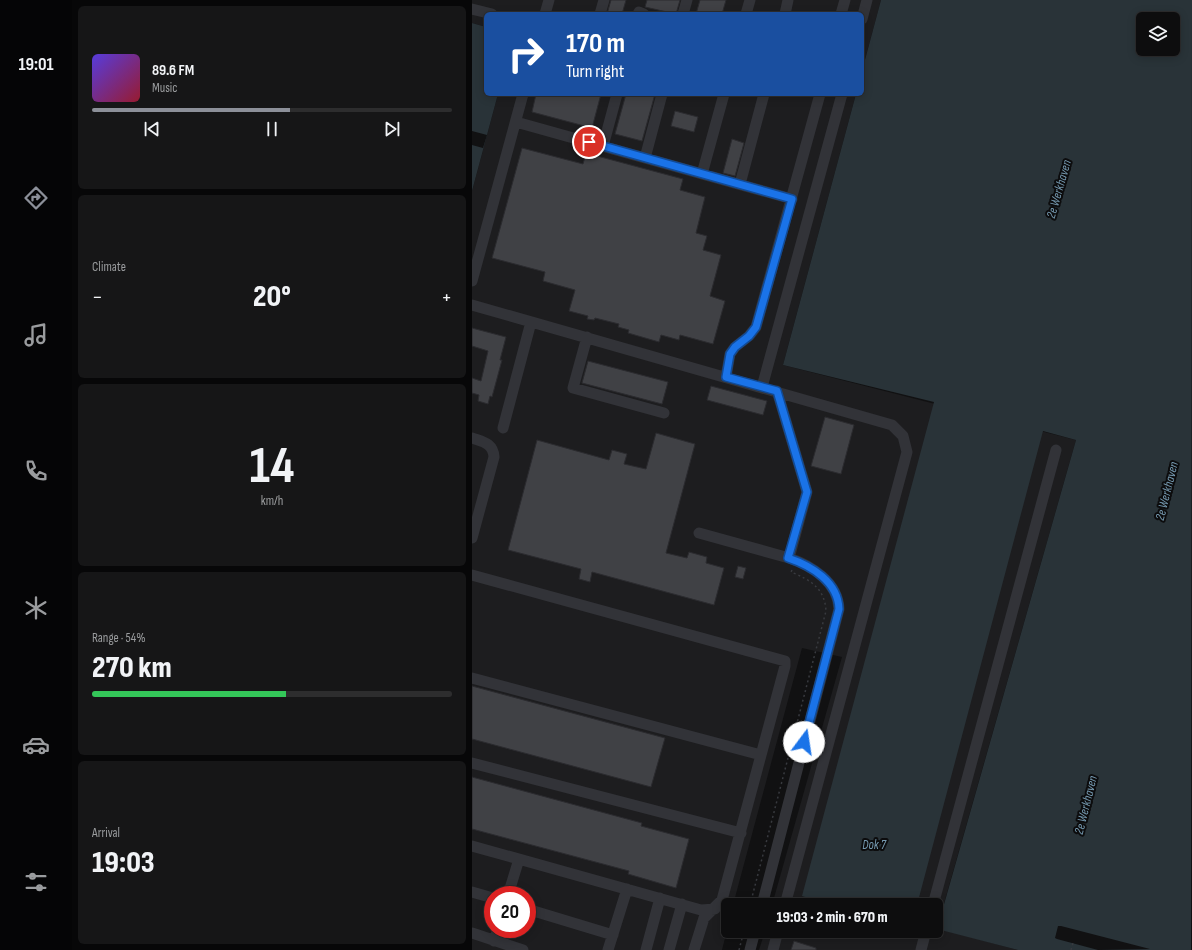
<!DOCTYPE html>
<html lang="en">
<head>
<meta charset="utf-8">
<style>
	:root { --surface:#0d0d0e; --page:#161617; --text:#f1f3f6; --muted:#9a9c9e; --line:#2d2d2e; --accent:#8c9099 }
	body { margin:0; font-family:"Sofia Sans Condensed",sans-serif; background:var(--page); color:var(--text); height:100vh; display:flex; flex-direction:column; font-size:15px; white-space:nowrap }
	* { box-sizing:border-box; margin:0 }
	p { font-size:13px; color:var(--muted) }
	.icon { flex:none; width:22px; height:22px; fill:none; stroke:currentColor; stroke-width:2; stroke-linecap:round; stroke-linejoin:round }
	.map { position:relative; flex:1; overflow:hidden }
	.sheet { display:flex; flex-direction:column; gap:6px; padding:6px; background:#070708; width:400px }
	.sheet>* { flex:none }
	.hud { position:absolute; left:12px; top:12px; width:380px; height:84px; border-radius:6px; box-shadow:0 2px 10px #0003,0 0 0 1px var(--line); background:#1a4fa0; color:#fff; overflow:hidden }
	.controls { position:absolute; left:664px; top:12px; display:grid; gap:8px }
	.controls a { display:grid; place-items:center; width:44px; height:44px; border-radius:6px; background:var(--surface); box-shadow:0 2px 10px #0003,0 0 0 1px var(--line); font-size:20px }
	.speed { position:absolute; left:12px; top:886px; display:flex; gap:8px; font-size:20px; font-weight:700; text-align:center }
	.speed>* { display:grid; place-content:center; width:52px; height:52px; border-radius:50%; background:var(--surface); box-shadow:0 2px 10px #0003,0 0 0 1px var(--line); line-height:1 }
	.speed .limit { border:6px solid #d22; background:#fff; color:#111 }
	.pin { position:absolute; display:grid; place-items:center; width:34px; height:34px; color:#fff; margin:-17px; border:2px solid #fff; border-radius:50%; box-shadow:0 1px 4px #0007 }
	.me { position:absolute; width:44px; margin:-22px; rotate:14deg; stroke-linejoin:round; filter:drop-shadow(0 0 3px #0008) }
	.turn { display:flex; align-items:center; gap:14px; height:84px; padding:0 16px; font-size:18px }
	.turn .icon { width:52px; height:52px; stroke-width:2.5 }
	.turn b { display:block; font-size:28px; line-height:34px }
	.big { font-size:30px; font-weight:800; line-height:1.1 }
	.sheet .tile { flex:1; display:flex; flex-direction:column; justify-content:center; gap:6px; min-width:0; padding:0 14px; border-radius:6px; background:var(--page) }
	.sheet .dial { align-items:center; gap:0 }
	.dial b { font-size:52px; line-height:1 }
	.song { display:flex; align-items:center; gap:12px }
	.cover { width:48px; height:48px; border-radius:6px; background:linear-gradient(135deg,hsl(250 70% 55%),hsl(350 70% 35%)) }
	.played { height:4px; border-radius:2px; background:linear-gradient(90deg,var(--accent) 55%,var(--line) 55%) }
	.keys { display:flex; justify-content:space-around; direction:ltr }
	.heat { display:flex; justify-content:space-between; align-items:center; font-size:22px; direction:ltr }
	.charge { height:6px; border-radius:3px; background:linear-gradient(90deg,#34c759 54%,var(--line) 0) }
	.trip { position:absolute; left:249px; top:898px; width:222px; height:40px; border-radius:6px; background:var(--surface); box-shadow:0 2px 10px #0003,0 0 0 1px var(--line); font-weight:800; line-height:40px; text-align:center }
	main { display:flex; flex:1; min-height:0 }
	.tabs { display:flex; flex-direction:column; width:72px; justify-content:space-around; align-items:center; background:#050506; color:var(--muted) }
	.tabs .icon { width:28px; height:28px }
	.tabs .selected { color:var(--accent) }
	.tabs b { font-size:18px; color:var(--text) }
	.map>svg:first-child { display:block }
	.built { fill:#1d1d1f; fill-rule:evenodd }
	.water { fill:#293338; fill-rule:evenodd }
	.pier { fill:#111112 }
	.building { fill:#404145; stroke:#2b2b2f }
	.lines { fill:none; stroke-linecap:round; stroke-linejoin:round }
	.path { stroke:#383a3f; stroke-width:1.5; stroke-dasharray:2 3; stroke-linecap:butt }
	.minor { stroke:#323338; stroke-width:11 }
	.route-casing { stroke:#114b97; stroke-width:10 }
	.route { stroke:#1a73e8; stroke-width:7 }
	.labels { text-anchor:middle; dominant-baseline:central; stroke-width:4; stroke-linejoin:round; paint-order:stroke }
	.water-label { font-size:13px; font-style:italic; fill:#769ab1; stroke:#0c0c0d }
</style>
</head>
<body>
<main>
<nav class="tabs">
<b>19:01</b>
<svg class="icon selected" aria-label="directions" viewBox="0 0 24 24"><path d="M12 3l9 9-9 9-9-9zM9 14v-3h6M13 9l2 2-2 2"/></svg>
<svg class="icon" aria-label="music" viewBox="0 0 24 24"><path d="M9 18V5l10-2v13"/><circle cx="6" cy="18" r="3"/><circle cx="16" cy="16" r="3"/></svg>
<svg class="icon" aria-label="phone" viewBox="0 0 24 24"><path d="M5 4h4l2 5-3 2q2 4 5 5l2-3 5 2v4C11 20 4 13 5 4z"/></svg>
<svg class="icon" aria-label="climate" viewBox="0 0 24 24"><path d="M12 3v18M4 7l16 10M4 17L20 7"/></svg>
<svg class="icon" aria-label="car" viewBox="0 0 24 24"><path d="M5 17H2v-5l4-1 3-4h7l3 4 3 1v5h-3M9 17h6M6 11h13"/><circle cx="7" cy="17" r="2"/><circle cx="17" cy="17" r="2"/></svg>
<svg class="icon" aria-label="filters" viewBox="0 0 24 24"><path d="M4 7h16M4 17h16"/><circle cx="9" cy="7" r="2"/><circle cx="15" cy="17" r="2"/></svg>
</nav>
<section class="sheet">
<div class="tile">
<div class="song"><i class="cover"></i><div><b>89.6 FM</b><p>Music</p></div></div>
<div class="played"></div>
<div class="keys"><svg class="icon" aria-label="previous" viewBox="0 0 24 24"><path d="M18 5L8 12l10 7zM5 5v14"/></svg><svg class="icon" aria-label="pause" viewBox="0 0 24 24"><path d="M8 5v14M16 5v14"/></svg><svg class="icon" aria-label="next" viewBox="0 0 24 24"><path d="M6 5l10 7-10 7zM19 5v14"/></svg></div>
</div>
<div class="tile"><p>Climate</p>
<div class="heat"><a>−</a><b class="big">20°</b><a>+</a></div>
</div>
<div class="tile dial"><b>14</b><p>km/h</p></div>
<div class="tile"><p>Range · 54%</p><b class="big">270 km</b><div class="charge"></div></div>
<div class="tile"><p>Arrival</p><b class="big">19:03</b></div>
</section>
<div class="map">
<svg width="720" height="950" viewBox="0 0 720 950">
	<rect width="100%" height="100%" fill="#111112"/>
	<path class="built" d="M0 0H409L390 71V14H14V27L0 23Z
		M26 94H384L311 365 604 440 465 928 546 950H287L293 931H464V905H300L370 657 330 648 261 905H256V926L250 950H0V191ZM21 895H55V929H21Z"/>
	<path class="water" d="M409 0H720L719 950H546L465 929 604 440 571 431 445 905H360L330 896 462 402 311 365 384 94H390V71ZM671 19H701V49H671Z
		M0 23 14 27V94H26L0 191Z"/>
	<path class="pier" d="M0 131 15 135 11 148 0 145Z
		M586 926H589L678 949 626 950 585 939 583 938Z"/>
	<path class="building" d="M139 0H154L150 14H135Z
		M175 0H208L204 14 173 7Z
		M228 0H254L250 14H224Z
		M64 94H129L120 128 60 112Z
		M154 94H183L170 141 143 134Z
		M203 111 226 117 222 132 199 126Z
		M260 139 272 143 263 176 251 173Z
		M50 148 111 164 114 153 211 179 208 190 233 197 224 233 235 236 231 250 249 255 238 296 253 301 241 344 208 335 207 340 189 335 187 342 156 333 157 330 146 327 147 324 123 318 122 320 115 319 116 316 97 311 103 290 71 281 73 272 20 258Z
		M0 328 34 337 28 360H30L20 397 18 396 16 404 6 401 7 395 0 393V378L9 381 16 351 0 346Z
		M116 361 196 382 190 404 110 383Z
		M239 386 295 401 291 415 235 400Z
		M353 417 382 425 369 474 339 466Z
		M184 433 223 444 194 553 215 558 217 552 235 557 234 563 252 568 242 605 120 572 118 582 107 579 109 569 36 550 65 440 137 460 140 450 155 454 152 464 174 469Z
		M266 566 274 568 271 579 263 577Z
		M0 686 193 738 179 787 0 739Z
		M0 777 170 823 169 826 217 839 204 888 156 874 157 871 0 829Z
		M322 941 344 948V950H319Z"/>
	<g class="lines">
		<path class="path" d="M278 905 354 611C353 589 339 580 319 572L321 568
			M267 950 272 931
			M599 950 601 943"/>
		<path class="minor" d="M0 9 20 14
			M73 14 77 0
			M128 14 132 0
			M166 14 167 12 172 14
			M211 14 215 0
			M274 14 278 0
			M313 14 316 0
			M369 14 373 0
			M390 19 395 0
			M44 122 320 199
			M131 146 145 94
			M173 158 190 94
			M230 174 252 94
			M268 184 292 94
			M0 281 51 94
			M0 305 420 425 431 436 435 452 313 905
			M115 337 101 388 192 413
			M254 377 258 354 263 347 277 336 284 327 348 94
			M290 387 370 94
			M31 428 59 322
			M0 438C11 442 21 443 22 457L0 538
			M227 533 317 558
			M0 575 313 661V666L250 900 232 918 222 950
			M0 678 289 755
			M0 763 269 833
			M0 846 229 910 243 909
			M0 892 21 898
			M36 895 47 859
			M290 905 367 609C366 582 340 566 317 558L335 492 305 391
			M461 905 584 450
			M55 909 141 935
			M0 933 51 950
			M22 941 26 929
			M136 950 155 889
			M174 950 188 898
			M197 950 210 904
			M278 950 283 931
			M301 950 306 931
			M449 950 454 931"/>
	</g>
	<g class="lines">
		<defs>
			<path id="route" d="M117 142 320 199 284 327 277 336 263 347 258 354 254 377 305 391 335 492 316 558C340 566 366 582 367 609L332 742"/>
		</defs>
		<use href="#route" class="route-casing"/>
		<use href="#route" class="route"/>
	</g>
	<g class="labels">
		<g class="water-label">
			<text transform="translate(587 189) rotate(-74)">2e Werkhaven</text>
			<text transform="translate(695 491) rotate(-76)">2e Werkhaven</text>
			<text transform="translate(614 805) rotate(-76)">2e Werkhaven</text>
			<text x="402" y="845">Dok 7</text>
		</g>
	</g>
</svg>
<div class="controls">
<a><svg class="icon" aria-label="layers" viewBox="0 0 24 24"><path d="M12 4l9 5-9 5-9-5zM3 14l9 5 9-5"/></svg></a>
</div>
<div class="speed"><div class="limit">20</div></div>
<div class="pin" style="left:117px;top:142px;background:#d93025"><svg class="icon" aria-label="arrive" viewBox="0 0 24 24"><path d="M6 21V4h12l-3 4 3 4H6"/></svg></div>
<svg class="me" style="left:332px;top:742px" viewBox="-20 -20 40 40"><circle r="19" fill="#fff"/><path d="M0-13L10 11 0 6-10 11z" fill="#1a73e8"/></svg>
<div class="trip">19:03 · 2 min · 670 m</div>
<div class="hud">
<div class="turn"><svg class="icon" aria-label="right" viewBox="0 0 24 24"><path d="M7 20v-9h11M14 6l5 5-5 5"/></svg><div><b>170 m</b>Turn right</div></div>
</div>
</div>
</main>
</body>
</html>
